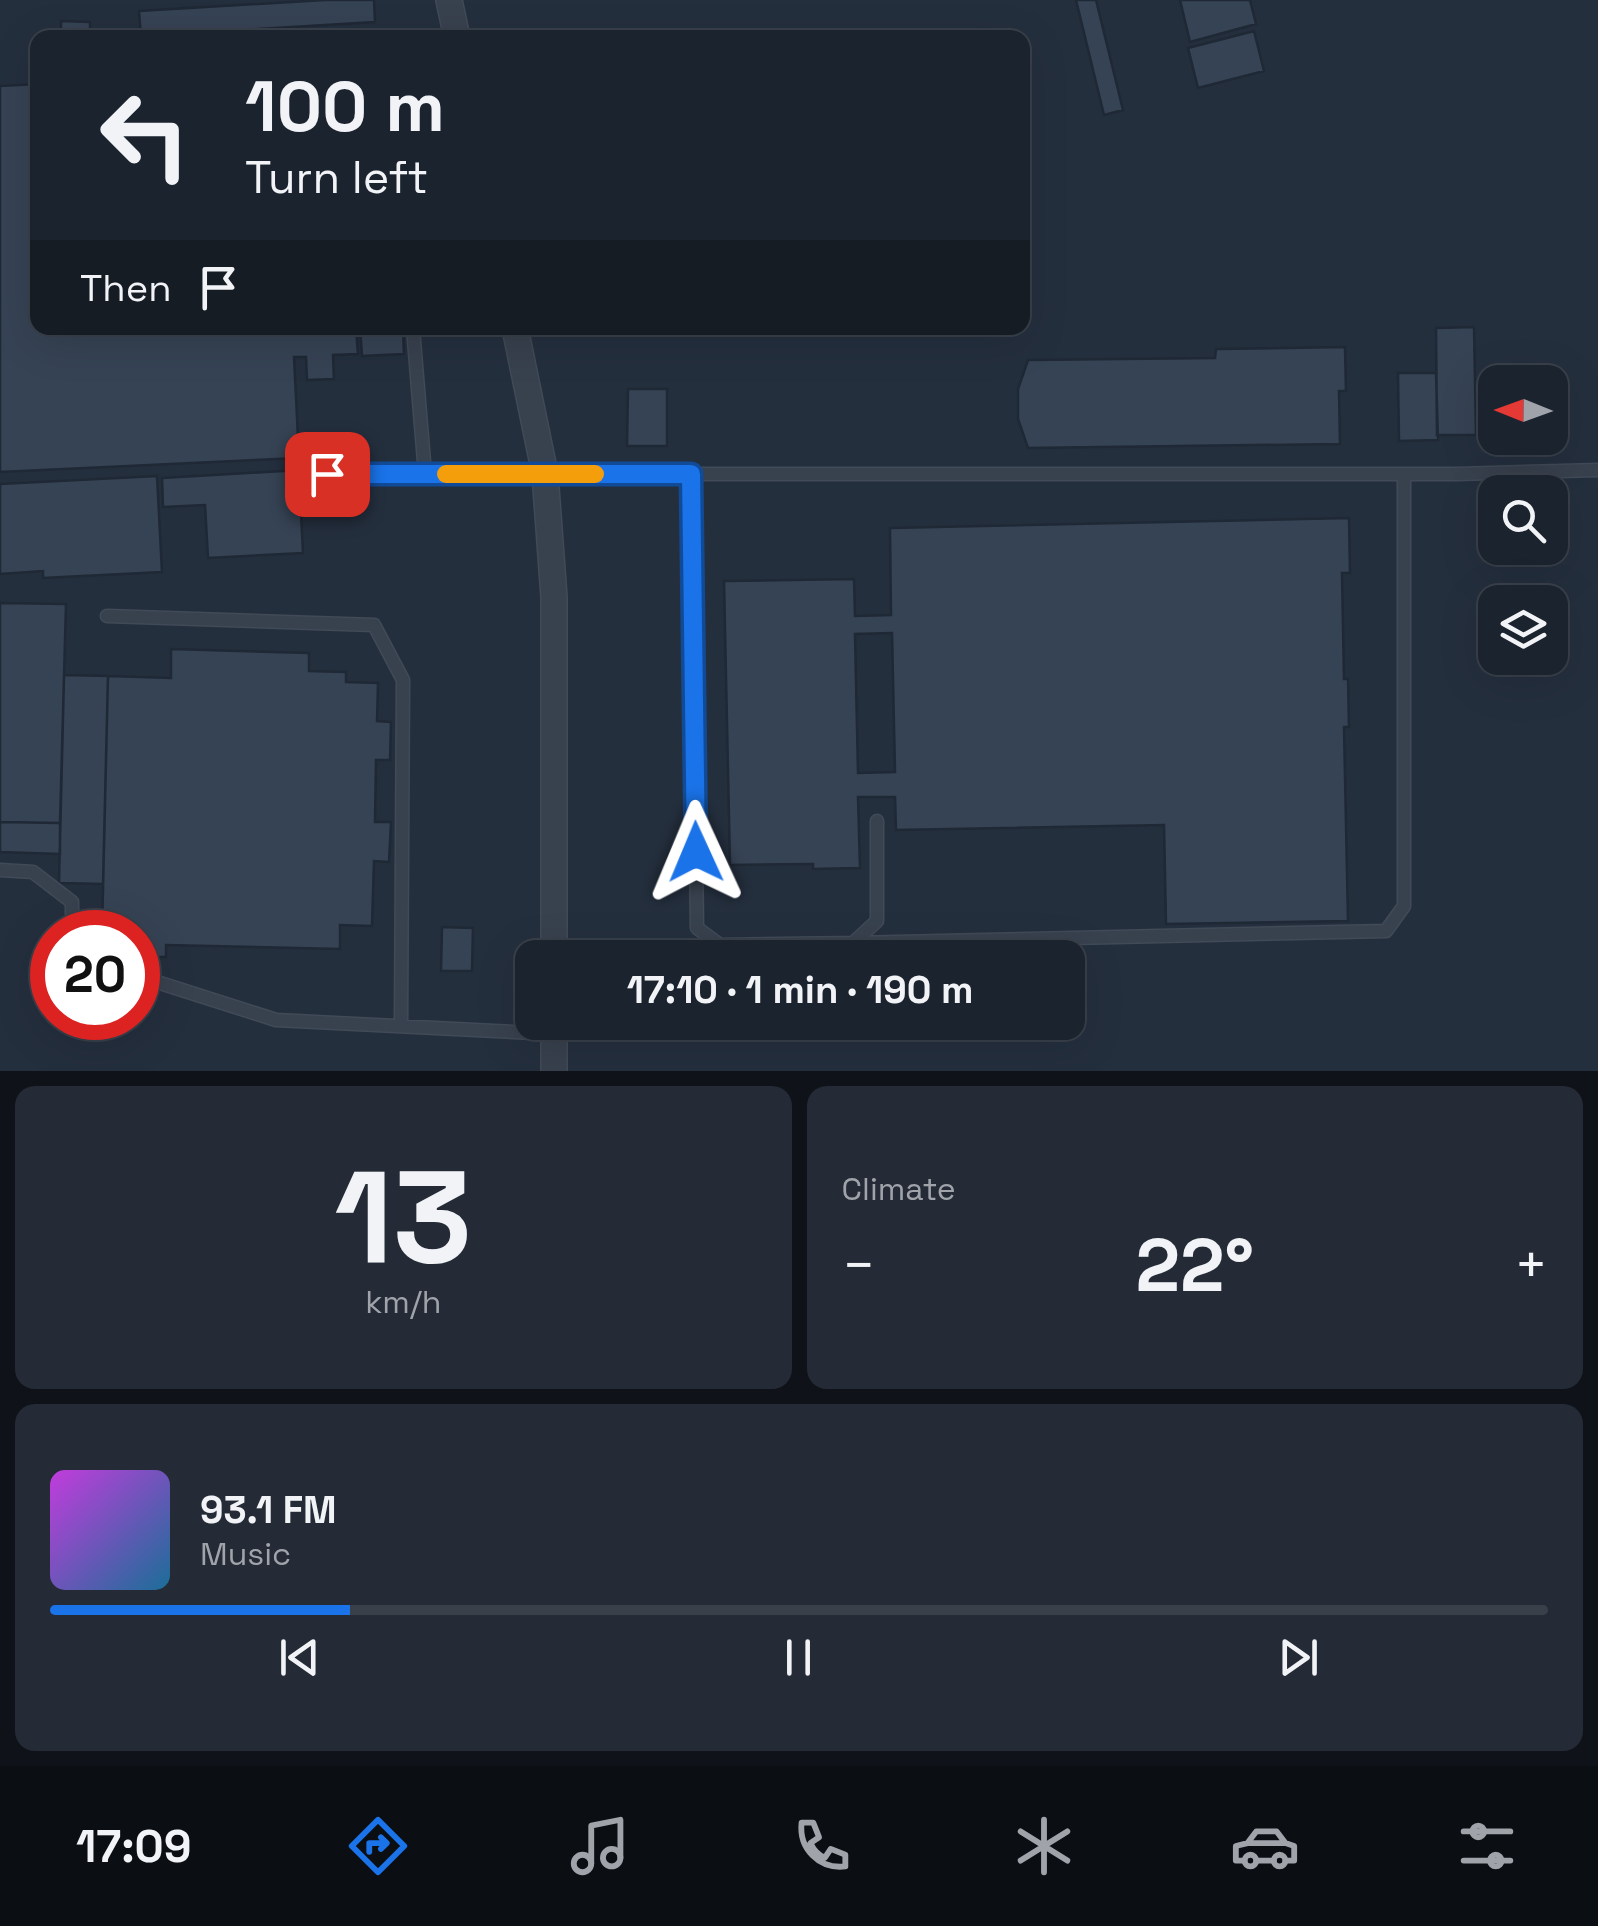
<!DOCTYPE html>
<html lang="en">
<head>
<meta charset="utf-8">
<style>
	:root { --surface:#1b232e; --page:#242b36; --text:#f1f3f6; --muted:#a0a4aa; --line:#39404a; --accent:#1a73e8 }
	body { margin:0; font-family:"Space Grotesk",sans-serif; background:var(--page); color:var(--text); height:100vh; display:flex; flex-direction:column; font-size:38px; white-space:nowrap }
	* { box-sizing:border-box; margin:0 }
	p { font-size:32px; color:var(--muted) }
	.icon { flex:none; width:55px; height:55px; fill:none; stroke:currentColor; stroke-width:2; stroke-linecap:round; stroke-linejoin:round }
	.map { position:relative; height:1071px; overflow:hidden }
	.sheet { display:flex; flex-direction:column; gap:15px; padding:15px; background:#0f1319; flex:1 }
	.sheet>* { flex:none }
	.hud { position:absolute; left:30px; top:30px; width:1000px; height:305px; border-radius:20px; box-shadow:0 10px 40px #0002,0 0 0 2px var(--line); background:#1b232e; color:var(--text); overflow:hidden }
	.needle { width:65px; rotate:271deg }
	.controls { position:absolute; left:1478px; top:365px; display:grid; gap:20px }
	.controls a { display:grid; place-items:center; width:90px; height:90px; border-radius:20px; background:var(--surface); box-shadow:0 10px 40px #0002,0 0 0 2px var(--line); font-size:50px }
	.speed { position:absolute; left:30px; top:910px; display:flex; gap:20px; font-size:50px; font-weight:700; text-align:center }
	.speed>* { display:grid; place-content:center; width:130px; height:130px; border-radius:50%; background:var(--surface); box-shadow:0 10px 40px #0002,0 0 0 2px var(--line); line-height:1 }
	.speed .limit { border:15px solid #d22; background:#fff; color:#111 }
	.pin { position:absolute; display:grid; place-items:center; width:85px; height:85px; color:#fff; margin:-42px; border-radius:20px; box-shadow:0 5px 15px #0006 }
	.me { position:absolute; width:110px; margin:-55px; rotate:359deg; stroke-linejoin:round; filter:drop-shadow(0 0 8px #0008) }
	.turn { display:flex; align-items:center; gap:35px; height:210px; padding:0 50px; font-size:45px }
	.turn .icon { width:130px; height:130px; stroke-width:2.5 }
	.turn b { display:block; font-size:70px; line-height:85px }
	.then { display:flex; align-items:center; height:95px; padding:0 50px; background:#0003; gap:20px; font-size:38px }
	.big { font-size:75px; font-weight:600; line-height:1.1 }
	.sheet .widget { flex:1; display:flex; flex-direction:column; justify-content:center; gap:15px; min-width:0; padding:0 35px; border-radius:20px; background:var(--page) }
	.sheet .dial { align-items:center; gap:0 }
	.dial b { font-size:130px; line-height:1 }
	.song { display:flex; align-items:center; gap:30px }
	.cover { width:120px; height:120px; border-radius:15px; background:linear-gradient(135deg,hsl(290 70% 55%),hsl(200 70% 35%)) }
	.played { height:10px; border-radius:5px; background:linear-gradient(90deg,var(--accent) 20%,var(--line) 20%) }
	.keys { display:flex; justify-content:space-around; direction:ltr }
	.heat { display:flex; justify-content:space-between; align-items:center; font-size:55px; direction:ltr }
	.sheet .tiles { flex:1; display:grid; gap:15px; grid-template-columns:1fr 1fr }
	.widget:last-child { grid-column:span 2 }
	.trip { position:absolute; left:515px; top:940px; width:570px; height:100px; border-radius:20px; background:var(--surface); box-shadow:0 10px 40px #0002,0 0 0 2px var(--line); font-weight:600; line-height:100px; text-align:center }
	.tabs { display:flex; height:160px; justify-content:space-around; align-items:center; background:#0b0e12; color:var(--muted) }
	.tabs .icon { width:70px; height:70px }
	.tabs .selected { color:var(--accent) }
	.tabs b { font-size:45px; color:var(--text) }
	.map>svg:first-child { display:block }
	.building { fill:#364354; stroke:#1f2835; stroke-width:2.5; fill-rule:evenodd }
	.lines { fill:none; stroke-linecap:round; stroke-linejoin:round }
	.service-casing { stroke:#414a57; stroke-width:15 }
	.minor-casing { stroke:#414a57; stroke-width:28 }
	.service { stroke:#38414e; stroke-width:12 }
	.minor { stroke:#38414e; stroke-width:25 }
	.route-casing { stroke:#114b97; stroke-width:25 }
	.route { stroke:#1a73e8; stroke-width:18 }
	.slow { stroke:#f59e0b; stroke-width:18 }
</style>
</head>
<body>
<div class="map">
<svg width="1598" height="1071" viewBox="0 0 1598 1071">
	<rect width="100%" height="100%" fill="#242f3e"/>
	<path class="building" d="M325 0H374L375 22 141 36 139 11Z
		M1076 0H1096L1123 110 1104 115Z
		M1180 0H1250L1256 24 1190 42Z
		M61 21 90 22V38H61Z
		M1254 31 1264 71 1198 88 1188 48Z
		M38 84V328H356L358 354 333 355 334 379 307 380 306 357H294L299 458 0 472V86Z
		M1474 327 1476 435H1437L1436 328Z
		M360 328H403L404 354 362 356Z
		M1345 347 1346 391H1339L1340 444 1028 448 1018 419V389L1028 360 1215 358 1216 349Z
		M1398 373H1436L1438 440 1399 441Z
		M628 389H667V446H627Z
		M299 470 303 553 208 558 205 505 163 507 162 478Z
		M157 476 162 572 43 578V571L0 574V484Z
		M1349 518 1350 573H1342L1344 679H1348L1349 727H1344L1348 921 1166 924 1164 825 896 830 895 797H858L860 868 813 869V864L730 865 724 581 854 579 855 616 891 615 890 528ZM892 633 895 772 858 773 855 634Z
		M0 603 66 604 60 823 0 822Z
		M171 649 309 653V671L346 672V682L378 683 377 721 391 722 390 760H376L375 822H391L389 862 374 861 372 926 340 925V949L166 945V957H138V932H102L108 676 171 678Z
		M64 675 108 676 103 884 59 883Z
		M0 822 60 823V854L0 852Z
		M442 927 473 928 472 971H441Z"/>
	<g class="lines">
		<defs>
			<path id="service" d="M413 328 425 474
				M327 474H1457L1598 470
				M691 474 697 928 720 945 853 943 877 921V821
				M107 616 374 625 403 680 401 1026
				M0 870 33 872 72 902V932
				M853 943 1386 931 1404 906V474
				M138 976 276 1020 554 1034"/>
			<path id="minor" d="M449 0 457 38
				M515 328 545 474 554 597V958
				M554 1022V1071"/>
		</defs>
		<use href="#service" class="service-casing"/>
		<use href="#minor" class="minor-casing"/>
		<use href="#service" class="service"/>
		<use href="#minor" class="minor"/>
	</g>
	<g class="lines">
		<defs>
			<path id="route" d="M327 474H691L696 852"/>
		</defs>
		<use href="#route" class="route-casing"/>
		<use href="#route" class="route"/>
		<path class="slow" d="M446 474H595"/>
	</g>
</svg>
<div class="controls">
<a><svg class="needle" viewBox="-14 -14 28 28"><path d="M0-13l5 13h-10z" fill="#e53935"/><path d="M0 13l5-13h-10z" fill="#a0a4aa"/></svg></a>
<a><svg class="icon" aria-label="search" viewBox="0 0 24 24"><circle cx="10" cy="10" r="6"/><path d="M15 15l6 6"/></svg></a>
<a><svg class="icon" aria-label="layers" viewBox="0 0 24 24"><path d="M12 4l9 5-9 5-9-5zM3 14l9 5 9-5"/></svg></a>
</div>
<div class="speed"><div class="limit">20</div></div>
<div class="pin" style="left:327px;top:474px;background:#d93025"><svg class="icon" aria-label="arrive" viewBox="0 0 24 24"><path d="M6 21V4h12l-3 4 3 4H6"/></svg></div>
<svg class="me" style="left:696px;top:852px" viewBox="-20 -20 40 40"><path d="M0-17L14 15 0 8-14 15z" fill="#1a73e8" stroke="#fff" stroke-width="4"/></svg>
<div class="trip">17:10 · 1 min · 190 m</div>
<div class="hud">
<div class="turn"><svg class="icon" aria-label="left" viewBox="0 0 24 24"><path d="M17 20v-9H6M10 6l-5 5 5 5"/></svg><div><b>100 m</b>Turn left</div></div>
<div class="then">Then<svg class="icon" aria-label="arrive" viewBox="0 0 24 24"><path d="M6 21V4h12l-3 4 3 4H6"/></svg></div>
</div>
</div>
<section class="sheet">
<div class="tiles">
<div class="widget dial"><b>13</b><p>km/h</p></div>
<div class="widget"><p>Climate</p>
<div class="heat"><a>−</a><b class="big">22°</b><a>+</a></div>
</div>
<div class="widget">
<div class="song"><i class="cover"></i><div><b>93.1 FM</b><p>Music</p></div></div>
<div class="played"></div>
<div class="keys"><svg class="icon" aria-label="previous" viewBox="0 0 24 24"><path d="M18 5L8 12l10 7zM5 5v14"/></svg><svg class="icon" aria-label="pause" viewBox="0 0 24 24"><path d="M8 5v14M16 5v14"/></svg><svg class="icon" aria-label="next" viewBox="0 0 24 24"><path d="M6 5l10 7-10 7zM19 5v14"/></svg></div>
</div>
</div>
</section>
<nav class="tabs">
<b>17:09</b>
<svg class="icon selected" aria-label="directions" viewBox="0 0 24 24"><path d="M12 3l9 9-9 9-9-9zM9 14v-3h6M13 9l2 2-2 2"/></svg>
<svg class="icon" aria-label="music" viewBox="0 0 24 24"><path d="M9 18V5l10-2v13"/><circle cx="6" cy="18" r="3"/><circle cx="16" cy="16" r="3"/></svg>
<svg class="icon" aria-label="phone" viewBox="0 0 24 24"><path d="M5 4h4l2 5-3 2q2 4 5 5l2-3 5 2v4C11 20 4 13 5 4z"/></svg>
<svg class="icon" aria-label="climate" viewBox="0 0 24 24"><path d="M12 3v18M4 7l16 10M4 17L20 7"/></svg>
<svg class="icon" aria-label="car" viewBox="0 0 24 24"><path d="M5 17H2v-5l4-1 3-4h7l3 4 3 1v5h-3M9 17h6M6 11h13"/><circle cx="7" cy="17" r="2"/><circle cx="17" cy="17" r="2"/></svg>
<svg class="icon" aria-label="filters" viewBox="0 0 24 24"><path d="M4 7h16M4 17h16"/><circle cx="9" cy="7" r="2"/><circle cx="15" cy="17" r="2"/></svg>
</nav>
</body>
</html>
